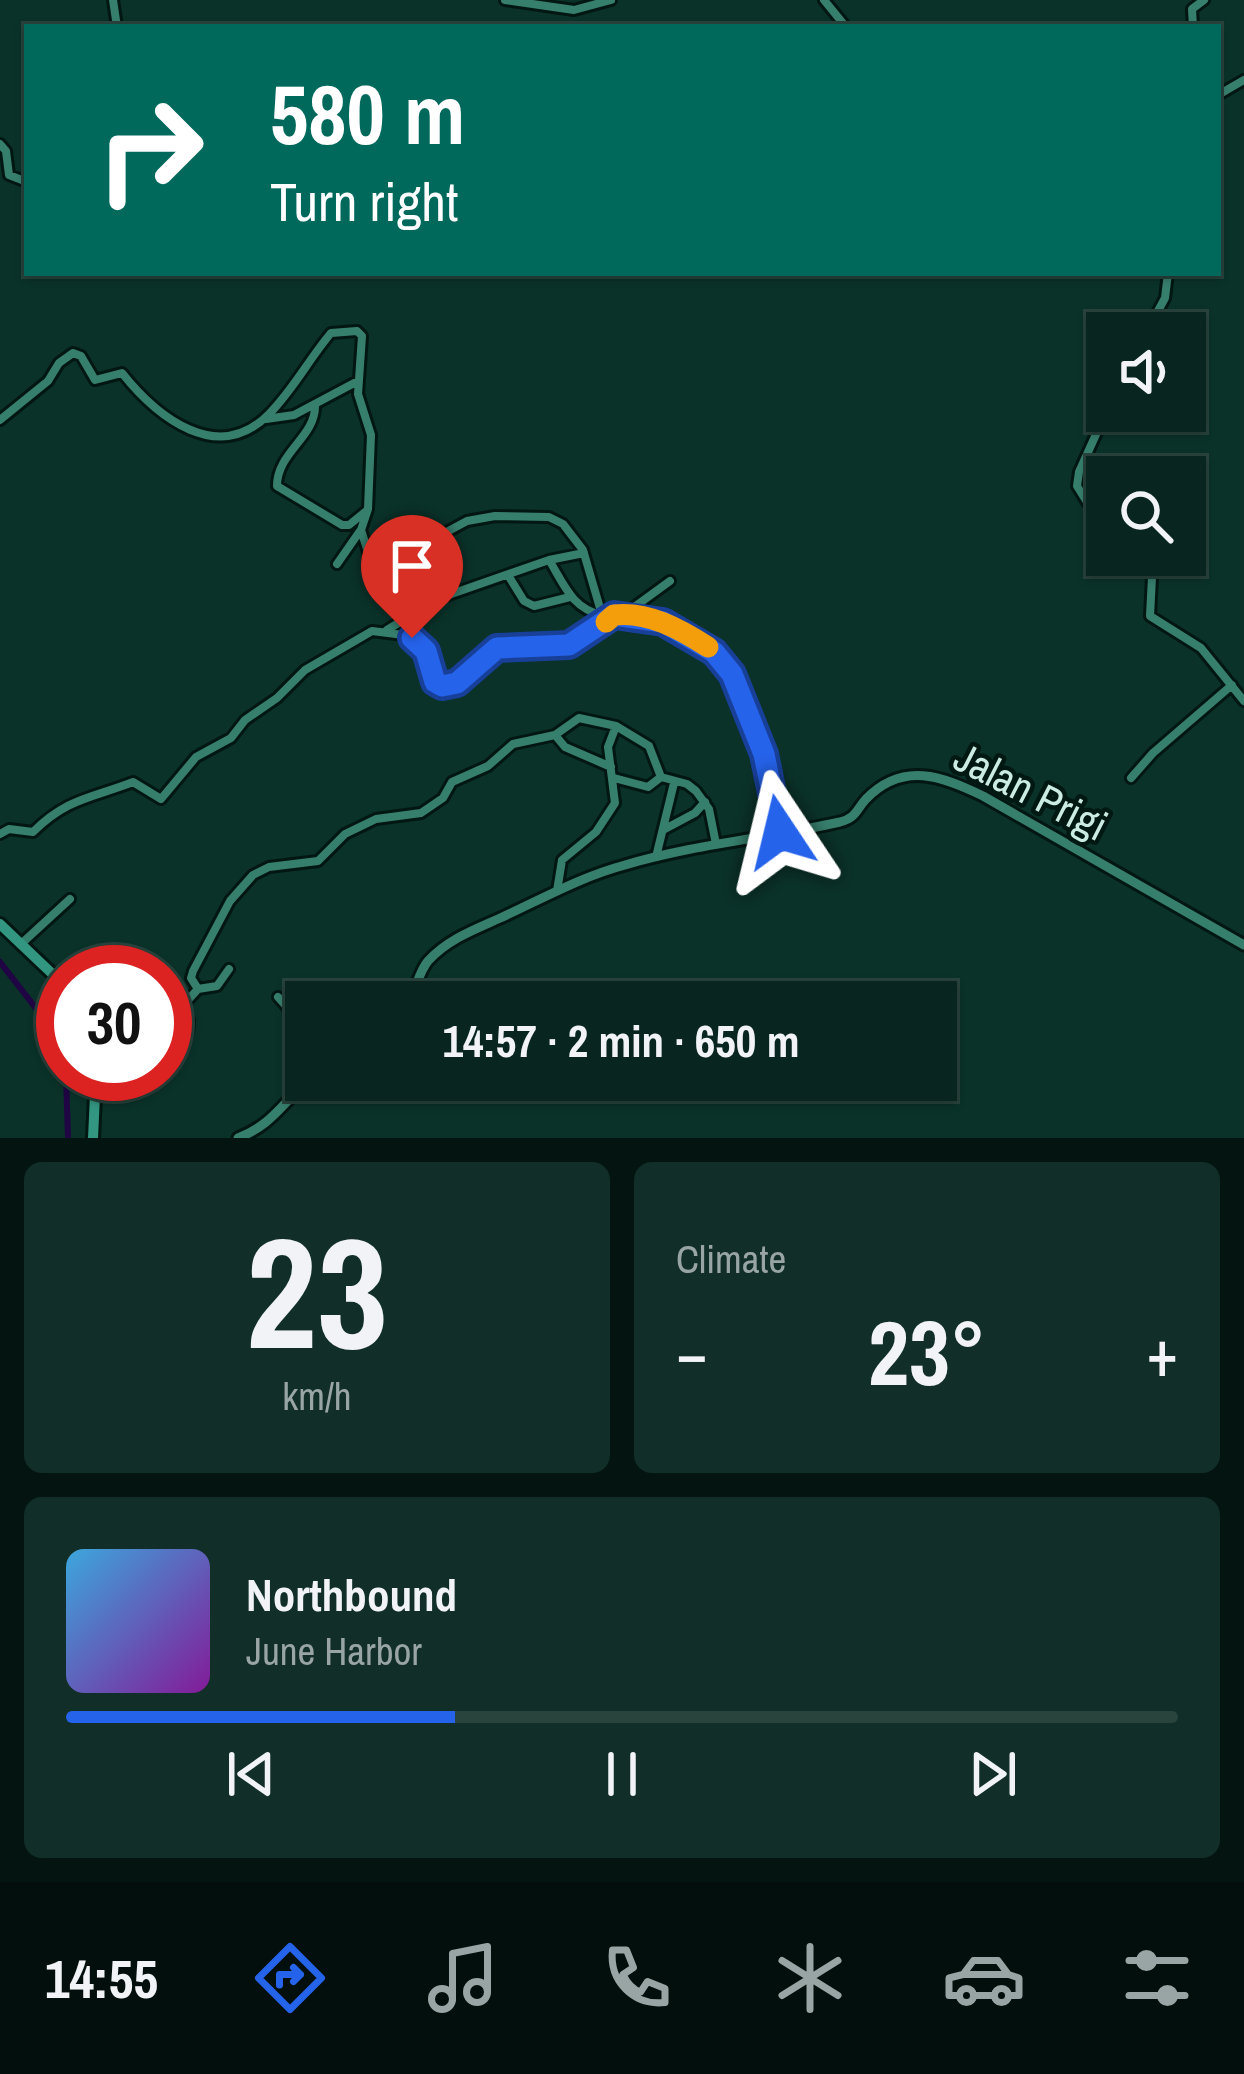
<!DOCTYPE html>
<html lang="en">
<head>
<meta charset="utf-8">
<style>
	:root { --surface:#08261f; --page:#112e28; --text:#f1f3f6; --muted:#98a5a4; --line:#29433d; --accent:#2563eb }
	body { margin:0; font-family:"Archivo Narrow",sans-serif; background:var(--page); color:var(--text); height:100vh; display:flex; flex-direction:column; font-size:45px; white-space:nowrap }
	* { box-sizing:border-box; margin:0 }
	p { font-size:39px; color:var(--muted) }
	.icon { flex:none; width:66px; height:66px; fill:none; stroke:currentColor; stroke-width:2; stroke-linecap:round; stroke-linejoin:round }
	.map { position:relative; height:1138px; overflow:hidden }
	.drawer { display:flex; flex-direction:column; gap:24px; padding:24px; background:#041511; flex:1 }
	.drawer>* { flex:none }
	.guide { position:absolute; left:24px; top:24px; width:1197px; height:252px; border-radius:0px; box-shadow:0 3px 9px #0004,0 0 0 3px var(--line); background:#00695c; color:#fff; overflow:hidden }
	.controls { position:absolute; left:1086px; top:312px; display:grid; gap:24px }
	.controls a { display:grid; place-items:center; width:120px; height:120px; border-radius:0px; background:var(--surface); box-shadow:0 3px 9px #0004,0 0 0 3px var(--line); font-size:60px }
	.speed { position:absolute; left:36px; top:945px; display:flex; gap:24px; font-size:60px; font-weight:700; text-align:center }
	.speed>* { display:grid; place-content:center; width:156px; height:156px; border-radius:50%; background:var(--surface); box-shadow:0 3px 9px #0004,0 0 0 3px var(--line); line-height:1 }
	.speed .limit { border:18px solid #d22; background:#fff; color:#111 }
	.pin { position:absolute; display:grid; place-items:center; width:102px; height:102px; color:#fff; margin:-123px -51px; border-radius:50% 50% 50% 0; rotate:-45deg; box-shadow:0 0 12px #0007 }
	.pin .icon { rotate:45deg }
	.me { position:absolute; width:132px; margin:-66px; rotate:350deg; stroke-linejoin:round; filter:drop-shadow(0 0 9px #0008) }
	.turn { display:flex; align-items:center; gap:42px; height:252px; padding:0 48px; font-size:54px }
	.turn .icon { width:156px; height:156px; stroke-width:2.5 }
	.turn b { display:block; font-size:84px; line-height:102px }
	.big { font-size:90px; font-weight:700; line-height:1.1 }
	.drawer .card { flex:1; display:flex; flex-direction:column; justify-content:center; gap:18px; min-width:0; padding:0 42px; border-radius:18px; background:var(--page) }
	.drawer .dial { align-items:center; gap:0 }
	.dial b { font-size:156px; line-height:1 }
	.song { display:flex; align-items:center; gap:36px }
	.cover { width:144px; height:144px; border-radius:18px; background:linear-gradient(135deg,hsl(200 70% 55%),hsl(290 70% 35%)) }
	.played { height:12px; border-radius:6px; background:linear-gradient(90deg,var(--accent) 35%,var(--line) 35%) }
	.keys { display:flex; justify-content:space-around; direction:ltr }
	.heat { display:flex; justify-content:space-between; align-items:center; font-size:66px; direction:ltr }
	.drawer .tiles { flex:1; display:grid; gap:24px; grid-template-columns:1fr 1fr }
	.card:last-child { grid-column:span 2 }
	.trip { position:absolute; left:285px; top:981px; width:672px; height:120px; border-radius:0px; background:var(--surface); box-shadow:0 3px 9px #0004,0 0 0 3px var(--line); font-weight:700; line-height:120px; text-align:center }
	.dock { display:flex; height:192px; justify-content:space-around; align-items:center; background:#030f0c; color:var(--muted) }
	.dock .icon { width:84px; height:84px }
	.dock .selected { color:var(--accent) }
	.dock b { font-size:54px; color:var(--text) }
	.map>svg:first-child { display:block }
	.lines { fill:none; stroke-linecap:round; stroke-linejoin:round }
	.canal { stroke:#1f0543; stroke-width:6 }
	.minor-casing { stroke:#021712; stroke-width:14 }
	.tertiary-casing { stroke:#021712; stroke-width:15 }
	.secondary-casing { stroke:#021712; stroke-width:16 }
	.minor { stroke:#377f6d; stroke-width:8 }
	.tertiary { stroke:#377f6d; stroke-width:9 }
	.secondary { stroke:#339680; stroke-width:10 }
	.route-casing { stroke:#184099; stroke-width:30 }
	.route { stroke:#2563eb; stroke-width:21 }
	.slow { stroke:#f59e0b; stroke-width:21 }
	.labels { text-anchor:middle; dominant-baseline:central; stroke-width:9; stroke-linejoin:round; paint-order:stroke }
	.street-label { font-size:42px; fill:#caece2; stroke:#001812 }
</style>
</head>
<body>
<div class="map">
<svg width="1244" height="1138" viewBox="0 0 1244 1138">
	<rect width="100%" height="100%" fill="#0a3229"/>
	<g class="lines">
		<path class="canal" d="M0 962 63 1043
			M66 1074 68 1138"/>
		<defs>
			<path id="minor" d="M113 0 117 27
				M505 0 574 10 611 0
				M824 0 846 27
				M1193 27 1192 9 1204 0
				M1218 95 1244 80
				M0 144 6 151 9 175 27 182
				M1146 333 1165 298 1168 273
				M315 405C316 437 277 452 277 486L342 525H349L365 512
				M1107 410 1079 472 1077 486 1107 534
				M266 419 294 415 358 381
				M0 420 48 381 59 363 73 353 81 356 95 380 122 373C157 417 218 466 269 414 293 390 309 359 331 333L357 331 362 336 358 394 371 435 368 509 361 530 369 555 415 549 467 521 495 516 549 517 563 524 583 550 602 615 625 614 663 622 723 660 764 754 780 832
				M1126 555 1152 577 1150 616 1201 648 1244 701
				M549 560 584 553
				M337 564 360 531
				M508 575 524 601 534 606 570 597
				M626 613 670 581
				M387 630 437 599 549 560C564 584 572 609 602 615
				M555 735 565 747 611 767
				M614 778 648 787 661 777
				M1131 778 1153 753 1232 685
				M663 830 695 813 705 802
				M0 834 9 829 33 832C67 798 92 798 133 782L161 799 196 757 231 738 245 720 277 698 305 670 372 631 404 635 418 642 432 662 435 682 450 686 497 648 569 645 614 615
				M656 857 674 783
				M557 891 562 860 596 832 615 803 608 747 616 726
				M21 944 70 899
				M198 989 217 986 229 969
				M278 997 288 1008 297 1031 306 1035
				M165 1025 198 989 191 978 193 971 230 901 253 875 269 867 318 861 345 834 376 819 421 813 443 798 452 782 488 766 513 744 555 735 579 718 616 726 649 746 661 777 687 784 696 791 709 809 716 844
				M161 1079C176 1061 189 1044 189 1020L178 1011
				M96 1084 113 1074"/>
			<path id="tertiary" d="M408 1002C417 989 418 973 428 961 447 940 473 930 498 919 540 900 580 877 625 865 696 844 768 838 840 822 856 818 856 810 866 799 903 761 942 776 983 796L1244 945
				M238 1138C274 1124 282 1102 310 1080"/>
			<path id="secondary" d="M0 924 63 984
				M93 1138 96 1074"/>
		</defs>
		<use href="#minor" class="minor-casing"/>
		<use href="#tertiary" class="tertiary-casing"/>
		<use href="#secondary" class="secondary-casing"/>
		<use href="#minor" class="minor"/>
		<use href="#tertiary" class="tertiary"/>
		<use href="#secondary" class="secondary"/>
	</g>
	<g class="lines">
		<defs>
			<path id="route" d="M412 638 426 651 435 682 442 686 457 683 497 648 569 645 614 615 663 622 714 652 732 674 764 754 780 832"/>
		</defs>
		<use href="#route" class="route-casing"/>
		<use href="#route" class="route"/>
		<path class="slow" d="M606 622 614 615C648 611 680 629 708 647"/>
	</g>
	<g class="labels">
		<g class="street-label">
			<text transform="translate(1031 791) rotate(27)">Jalan Prigi</text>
		</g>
	</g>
</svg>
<div class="controls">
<a><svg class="icon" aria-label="sound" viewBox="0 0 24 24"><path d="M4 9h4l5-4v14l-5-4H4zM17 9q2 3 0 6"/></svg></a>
<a><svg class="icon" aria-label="search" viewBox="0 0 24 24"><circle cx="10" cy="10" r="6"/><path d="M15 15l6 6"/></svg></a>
</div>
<div class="speed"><div class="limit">30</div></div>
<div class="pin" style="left:412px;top:638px;background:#d93025"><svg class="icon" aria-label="arrive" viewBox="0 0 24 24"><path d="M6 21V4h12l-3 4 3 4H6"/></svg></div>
<svg class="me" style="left:780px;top:832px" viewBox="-20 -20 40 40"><path d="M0-17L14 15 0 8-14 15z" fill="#2563eb" stroke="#fff" stroke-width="4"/></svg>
<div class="trip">14:57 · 2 min · 650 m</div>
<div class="guide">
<div class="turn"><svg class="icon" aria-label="right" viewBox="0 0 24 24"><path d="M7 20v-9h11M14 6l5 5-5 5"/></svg><div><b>580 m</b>Turn right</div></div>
</div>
</div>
<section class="drawer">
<div class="tiles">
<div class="card dial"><b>23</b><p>km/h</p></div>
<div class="card"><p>Climate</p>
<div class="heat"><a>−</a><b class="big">23°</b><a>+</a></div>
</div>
<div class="card">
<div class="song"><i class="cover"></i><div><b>Northbound</b><p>June Harbor</p></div></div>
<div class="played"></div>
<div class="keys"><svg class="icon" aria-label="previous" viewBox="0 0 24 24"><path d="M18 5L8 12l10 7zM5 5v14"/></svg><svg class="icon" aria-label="pause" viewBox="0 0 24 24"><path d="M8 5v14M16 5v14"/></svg><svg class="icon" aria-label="next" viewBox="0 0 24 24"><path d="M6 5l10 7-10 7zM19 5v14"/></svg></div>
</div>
</div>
</section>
<nav class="dock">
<b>14:55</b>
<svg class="icon selected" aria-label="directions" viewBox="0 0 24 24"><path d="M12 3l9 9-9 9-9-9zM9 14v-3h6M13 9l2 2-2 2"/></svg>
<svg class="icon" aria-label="music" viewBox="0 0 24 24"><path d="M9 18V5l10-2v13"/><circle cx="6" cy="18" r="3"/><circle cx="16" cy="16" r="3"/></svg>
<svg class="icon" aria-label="phone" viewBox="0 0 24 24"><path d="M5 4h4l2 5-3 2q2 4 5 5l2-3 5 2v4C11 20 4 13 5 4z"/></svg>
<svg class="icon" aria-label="climate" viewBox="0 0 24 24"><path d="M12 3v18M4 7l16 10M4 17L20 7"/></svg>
<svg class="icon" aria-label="car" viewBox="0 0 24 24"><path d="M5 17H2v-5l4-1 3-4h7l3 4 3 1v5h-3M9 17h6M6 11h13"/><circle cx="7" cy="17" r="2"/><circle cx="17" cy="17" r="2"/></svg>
<svg class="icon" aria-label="filters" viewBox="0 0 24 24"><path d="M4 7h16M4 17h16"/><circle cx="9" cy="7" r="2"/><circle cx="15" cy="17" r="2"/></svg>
</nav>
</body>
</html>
